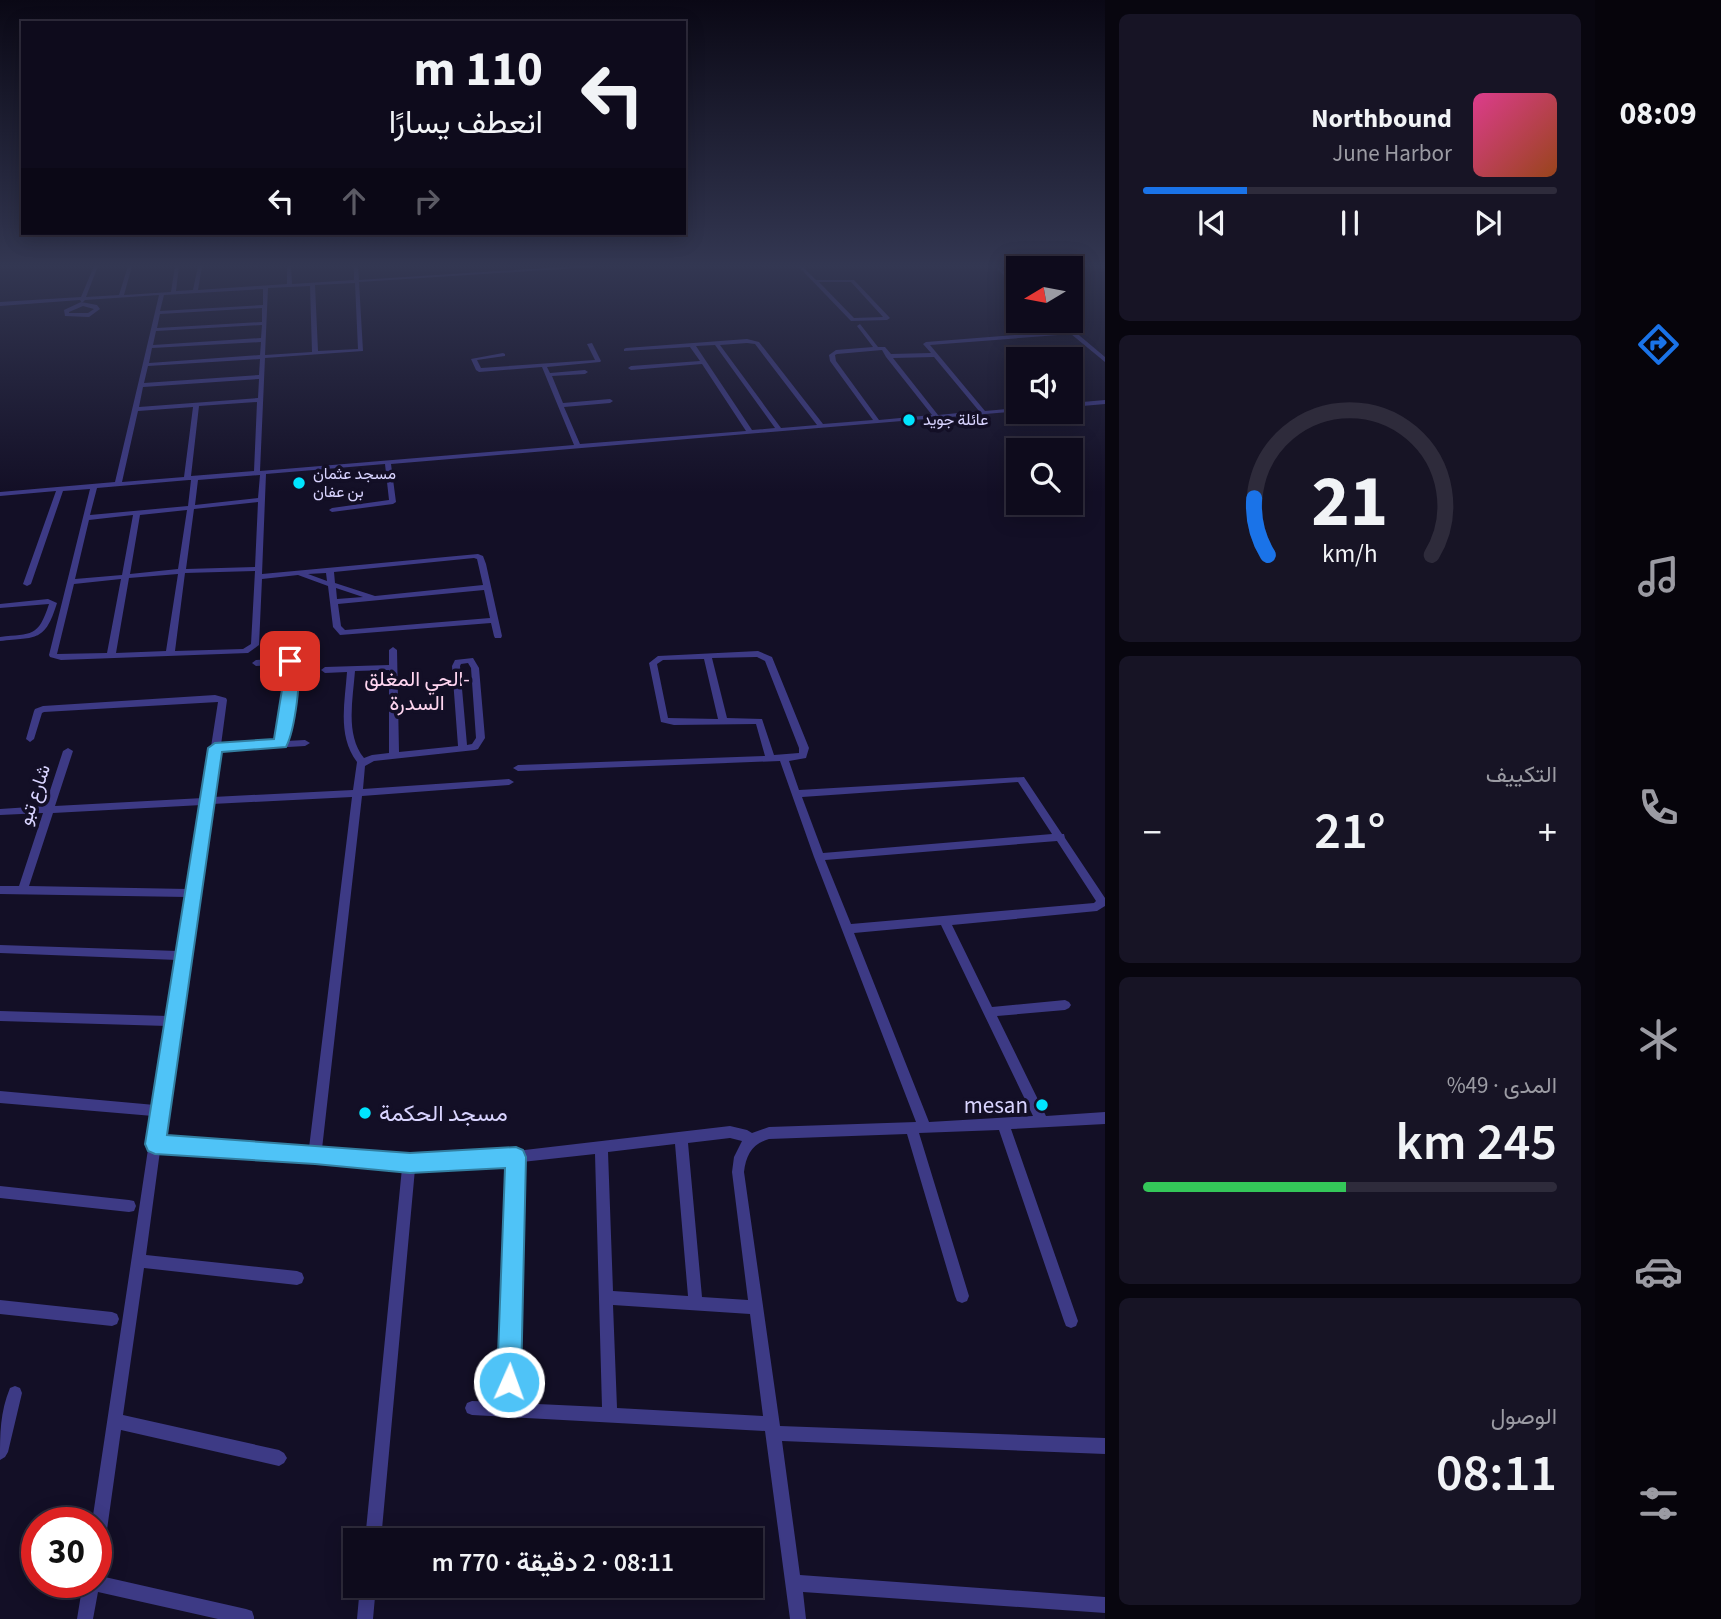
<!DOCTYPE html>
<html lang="ar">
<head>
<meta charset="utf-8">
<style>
	:root { --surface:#0e0b1c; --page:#171425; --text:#f1f3f6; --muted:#9b9ba3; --line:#2e2b3b; --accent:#1a73e8 }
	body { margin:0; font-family:"Source Sans 3",Vazirmatn,sans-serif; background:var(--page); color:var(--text); direction:rtl; height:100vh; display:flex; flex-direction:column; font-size:26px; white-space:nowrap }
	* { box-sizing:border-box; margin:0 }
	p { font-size:23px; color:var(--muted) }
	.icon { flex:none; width:38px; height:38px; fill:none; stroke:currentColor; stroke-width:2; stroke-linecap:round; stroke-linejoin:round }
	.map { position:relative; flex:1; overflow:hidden; direction:ltr }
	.sheet { display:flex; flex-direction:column; gap:14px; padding:14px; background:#08060f; width:490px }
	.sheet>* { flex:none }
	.hud { position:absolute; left:21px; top:21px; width:665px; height:214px; border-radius:0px; box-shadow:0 4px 18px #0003,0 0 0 2px var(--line); direction:rtl; background:#0e0b1c; color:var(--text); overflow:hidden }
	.needle { width:46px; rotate:260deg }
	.fabs { position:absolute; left:1006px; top:256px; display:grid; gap:14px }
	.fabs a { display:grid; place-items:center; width:77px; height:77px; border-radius:0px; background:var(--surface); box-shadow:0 4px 18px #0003,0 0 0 2px var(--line); font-size:35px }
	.speed { position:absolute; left:21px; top:1507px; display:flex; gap:14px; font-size:35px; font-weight:700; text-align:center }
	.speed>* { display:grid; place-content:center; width:91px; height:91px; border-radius:50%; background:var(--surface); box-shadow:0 4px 18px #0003,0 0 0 2px var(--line); line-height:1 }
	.speed .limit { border:10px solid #d22; background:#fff; color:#111 }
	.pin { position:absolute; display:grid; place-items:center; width:60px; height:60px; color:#fff; margin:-30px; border-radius:14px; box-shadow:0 4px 10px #0006 }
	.me { position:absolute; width:77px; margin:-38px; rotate:2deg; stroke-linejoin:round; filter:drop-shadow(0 0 5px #0008) }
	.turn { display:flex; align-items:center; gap:24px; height:147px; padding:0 28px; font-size:32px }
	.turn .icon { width:91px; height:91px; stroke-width:2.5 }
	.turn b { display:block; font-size:49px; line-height:60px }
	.lanes { display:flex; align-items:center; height:66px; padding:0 28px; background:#0003; justify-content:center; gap:35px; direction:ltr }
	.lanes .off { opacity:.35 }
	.big { font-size:52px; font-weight:600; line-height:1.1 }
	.sheet .card { flex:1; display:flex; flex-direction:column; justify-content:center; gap:10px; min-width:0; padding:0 24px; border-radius:10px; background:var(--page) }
	.sheet .dial { align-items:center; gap:0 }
	.dial svg { height:182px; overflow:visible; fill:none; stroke:var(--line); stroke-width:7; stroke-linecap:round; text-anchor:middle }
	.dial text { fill:var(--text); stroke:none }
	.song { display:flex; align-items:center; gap:21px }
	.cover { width:84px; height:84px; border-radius:10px; background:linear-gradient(135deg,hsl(330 70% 55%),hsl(20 70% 35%)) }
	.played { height:7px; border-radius:4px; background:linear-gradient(90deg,var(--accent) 25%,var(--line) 25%) }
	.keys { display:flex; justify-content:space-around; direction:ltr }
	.heat { display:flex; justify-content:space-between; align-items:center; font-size:38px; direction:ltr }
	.charge { height:10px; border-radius:5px; background:linear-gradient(90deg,#34c759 49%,var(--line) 0) }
	.trip { position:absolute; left:343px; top:1528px; width:420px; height:70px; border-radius:0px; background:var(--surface); box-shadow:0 4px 18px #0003,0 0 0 2px var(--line); font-weight:600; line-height:70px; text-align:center; direction:rtl }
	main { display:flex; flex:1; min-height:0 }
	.menu { display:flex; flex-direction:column; width:126px; justify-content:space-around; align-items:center; background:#06040b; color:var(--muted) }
	.menu .icon { width:49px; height:49px }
	.menu .current { color:var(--accent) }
	.menu b { font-size:32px; color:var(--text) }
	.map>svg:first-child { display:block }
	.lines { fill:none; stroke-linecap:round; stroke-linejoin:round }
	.minor { fill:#3d3a85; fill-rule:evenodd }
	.route { fill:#4fc3f7; stroke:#337fa1; stroke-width:2 }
	.poi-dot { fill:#00e5ff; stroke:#130f26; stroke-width:2.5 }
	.labels { text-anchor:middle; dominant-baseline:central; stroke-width:7; stroke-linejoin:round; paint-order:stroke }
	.far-poi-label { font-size:16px; fill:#d9d4ff; stroke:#130f26; text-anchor:start }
	.street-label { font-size:19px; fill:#d9d4ff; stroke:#130f26 }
	.neighbourhood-label { font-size:21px; fill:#ffd6f0; stroke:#130f26 }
	.near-poi-label { font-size:23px; fill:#d9d4ff; stroke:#130f26; text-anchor:end }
</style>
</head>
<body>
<main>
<nav class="menu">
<b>08:09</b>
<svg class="icon current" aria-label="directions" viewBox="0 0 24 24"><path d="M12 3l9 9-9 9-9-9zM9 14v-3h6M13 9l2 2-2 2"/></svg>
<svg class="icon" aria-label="music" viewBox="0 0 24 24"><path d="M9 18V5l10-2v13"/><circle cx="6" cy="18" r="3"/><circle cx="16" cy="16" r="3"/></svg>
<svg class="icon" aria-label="phone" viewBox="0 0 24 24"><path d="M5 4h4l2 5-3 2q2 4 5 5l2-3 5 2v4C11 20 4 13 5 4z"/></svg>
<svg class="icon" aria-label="climate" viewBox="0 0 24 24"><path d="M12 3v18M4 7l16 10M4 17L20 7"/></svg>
<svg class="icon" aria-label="car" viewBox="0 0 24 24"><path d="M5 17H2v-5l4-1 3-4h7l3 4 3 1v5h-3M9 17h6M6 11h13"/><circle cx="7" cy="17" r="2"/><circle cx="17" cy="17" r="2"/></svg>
<svg class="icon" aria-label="filters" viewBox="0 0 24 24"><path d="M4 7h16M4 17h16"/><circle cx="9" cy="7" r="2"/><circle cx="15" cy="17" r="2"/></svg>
</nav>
<section class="sheet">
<div class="card">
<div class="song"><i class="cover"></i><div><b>Northbound</b><p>June Harbor</p></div></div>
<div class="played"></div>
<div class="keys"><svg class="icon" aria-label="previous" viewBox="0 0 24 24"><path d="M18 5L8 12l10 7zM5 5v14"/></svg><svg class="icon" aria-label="pause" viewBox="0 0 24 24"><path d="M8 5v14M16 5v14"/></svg><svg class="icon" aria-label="next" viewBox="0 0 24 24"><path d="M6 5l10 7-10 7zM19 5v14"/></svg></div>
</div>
<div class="card dial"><svg viewBox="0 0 100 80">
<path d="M14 69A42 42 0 1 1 86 69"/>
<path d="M14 69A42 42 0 0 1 8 44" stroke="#1a73e8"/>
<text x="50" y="56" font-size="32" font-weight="700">21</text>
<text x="50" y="72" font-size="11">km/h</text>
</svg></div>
<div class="card"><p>التكييف</p>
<div class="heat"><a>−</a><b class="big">21°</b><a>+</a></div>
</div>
<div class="card"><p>المدى · 49%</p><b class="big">245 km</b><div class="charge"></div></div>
<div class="card"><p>الوصول</p><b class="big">08:11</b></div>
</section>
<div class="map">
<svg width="1105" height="1619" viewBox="0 0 1105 1619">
	<rect width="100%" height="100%" fill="#130f26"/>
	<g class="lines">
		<path class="minor" d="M94 266H98L86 297 119 295 128 266H132L124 295 171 292 175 266H179L176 291 193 290 198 266H202L198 290 287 284V266H291L292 284 354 280V266H358L359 280 578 266H595L593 267 359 282 363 351 265 358 260 471 574 445 542 367 479 372 476 370 471 359 503 353 505 354V356L477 360 481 368 595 360 587 344 592 343 601 361 600 362 547 367 550 373 585 370 588 372 585 374 552 376 563 403 610 399 613 401 610 403 564 407 580 444 746 431 702 364 631 370 628 368 631 366 700 361 690 347 624 351V349L626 348 747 339 759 342 823 424 873 420 830 361 829 355 836 350 873 347 857 326 860 324 878 347H885L891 354 931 353 923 344 926 342 1067 331 1056 320H1061L1105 357V362L1071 334 930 345 985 411 1018 408V411H1020L391 464 396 502 393 504 332 512 329 510 332 508 389 500 385 464 266 474 262 574 478 554 483 556 486 564 502 636 501 638H495L494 636 491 623 340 635 333 627 328 586 298 575 262 579 259 645 248 653 61 660 50 657 49 655 90 489 63 491 31 584 27 586 23 584 56 491 0 496V492L115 482 159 295 85 300 82 303 80 300 0 306V302L81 297ZM355 283 358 349 318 351 315 285ZM310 286 312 352 265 355 268 288ZM263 289V305L160 311 164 295ZM262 308V322L157 328 160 314ZM262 325 261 338 153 345 156 331ZM261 342 260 355 149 363 152 348ZM747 343 755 344 817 425 781 428 720 345ZM715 345 775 428 752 430 696 346ZM882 350 886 357 932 415 879 420 836 361 835 355 837 354ZM934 357 979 411 938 415 893 358ZM260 359 259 375 144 383 148 366ZM259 379 258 398 139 407 143 387ZM257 402 254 471 191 476 199 406ZM193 407 184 477 122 482 138 411ZM260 475 258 498 195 505 198 480ZM189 480H191L188 506 90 515 97 488ZM258 502 255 567 186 569 194 509ZM187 510 178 569 130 574 140 515ZM133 515 122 575 75 579 89 520ZM474 558 477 559 483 585 375 596 335 583 334 572ZM255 571 251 644 243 649 175 651 185 573ZM326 573 327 581 308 574ZM178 574 166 651 116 653 129 578ZM121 579 107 653 57 654 74 584ZM336 588 363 597 337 599ZM484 590 490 618 345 630 341 626 338 604Z
			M798 266H802L816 280H854L890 318 887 320 851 321ZM819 282H851L883 317 854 318Z
			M994 266H998L1018 284V287H1016Z
			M81 302 97 305 100 309 89 317 65 316 64 310ZM83 306 94 309 88 313H69V312Z
			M1105 400V404L1071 407V403Z
			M48 599 57 603C45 642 37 637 0 641V637C32 633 38 638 49 604L0 608V604Z
			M393 647 397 650 399 752 458 746 452 666 455 660 473 658 479 668 485 738 478 749 475 750 374 761 365 766 363 789 509 779 514 782 509 785 362 796 322 1149 409 1157 516 1151 730 1126 747 1130 752 1133 769 1127 916 1122 814 857 780 761 518 771 513 768 518 765 765 756 756 724 674 725 661 722 649 663 658 656 758 651 772 657 809 748 806 758 789 761 799 790 1024 777 1062 834H1064L1065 838 1105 898V906L1097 911 952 925 992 1007 1065 1000 1069 1002 1071 1005 1069 1008 1065 1010 997 1016 1046 1116 1105 1112V1124L1011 1129 1078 1321 1076 1326 1071 1328 1066 1326 1064 1321 999 1130 919 1133 969 1296 967 1301 962 1303 957 1301 955 1296 907 1134 769 1139C752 1144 746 1155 744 1172L780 1426 1105 1438V1454L782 1441 800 1575 1105 1597V1613L803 1592 806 1619H790L765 1431 472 1415 467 1413 465 1408 467 1403 472 1401 501 1402 509 1163 415 1169 381 1540H365L402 1168 315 1160 160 1151 146 1255 297 1271 302 1273 304 1278 302 1283 297 1285 144 1268 123 1415 279 1450 284 1453 287 1458 284 1463 279 1466 121 1430 104 1551 102 1557 96 1559V1522H92L153 1116 0 1103V1091L155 1105 167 1026 0 1021V1011L168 1016 177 960 0 953V945L178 951 187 897 0 894V886H19L43 813 0 815V809L45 806 63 751 68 748 73 751 55 806 203 798 218 702 44 712 42 713 34 739 30 742 26 739 34 711 35 709 43 706 215 695 226 698 227 700 221 745 277 742 288 665 287 664 256 666 252 663 256 660 290 658 293 659 296 665 286 741 305 740 310 743 305 746 220 751 213 797 353 790 357 762C337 736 345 702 347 672L325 673 321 670 325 667 389 665V650ZM757 657 765 661 799 748V753L774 755 762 719 727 718 712 658ZM704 659 718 719 668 718 657 664 663 660ZM468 663 471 668 476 738 472 744 467 745 460 666 461 664ZM389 670V753L372 755 364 758C345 735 353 699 355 671ZM1018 782 1052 834 823 853 802 797ZM352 797 309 1148 162 1139 212 804ZM202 805 188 889 29 886 53 813ZM1057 841 1096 901 1094 903 851 924 825 860ZM941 925 1033 1116 929 1122 854 933ZM730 1138 742 1141 734 1157 732 1172 748 1300 702 1297 688 1143ZM675 1144 688 1296 613 1291 608 1152ZM595 1154 602 1407 516 1403 522 1162ZM613 1305 750 1314 763 1416 617 1408Z
			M0 1186 129 1200 134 1201 136 1206 134 1211 129 1212 0 1198Z
			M0 1300 112 1312 117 1314 119 1319 117 1324 112 1326 0 1314Z
			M15 1386 20 1388 22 1393 8 1452 5 1457 0 1460C0 1434 0 1412 10 1388Z
			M96 1575 246 1609 252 1611 254 1617V1619H218L98 1592 93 1619H77L83 1582H96Z
			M360 1586H376L373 1619H357Z"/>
	</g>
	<linearGradient id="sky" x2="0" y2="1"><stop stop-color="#0a0815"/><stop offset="0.54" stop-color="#333752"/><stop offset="1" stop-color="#333752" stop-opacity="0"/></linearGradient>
	<rect width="1105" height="492" fill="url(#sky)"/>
	<path class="route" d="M290 657 295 658C304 672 294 732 286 747L222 752 167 1135 410 1153 516 1147 523 1150 526 1157 521 1382 518 1391 509 1394 501 1391 497 1382 505 1168 410 1173 315 1164 155 1154 148 1151 145 1144 208 748 215 743 274 739 286 665 283 661Z"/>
	<g class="poi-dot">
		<circle cx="909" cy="420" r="7"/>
		<circle cx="299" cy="483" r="7"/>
		<circle cx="1042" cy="1105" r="7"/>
		<circle cx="365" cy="1113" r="7"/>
	</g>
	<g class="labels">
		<g class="far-poi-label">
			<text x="923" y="420">عائلة جويد</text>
			<text x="313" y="474">مسجد عثمان<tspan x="313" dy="18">بن عفان</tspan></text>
		</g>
		<g class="street-label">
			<text transform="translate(35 795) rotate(-71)">شارع تبو</text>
		</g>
		<g class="neighbourhood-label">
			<text x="417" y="679">الحي المغلق-<tspan x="417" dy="24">السدرة</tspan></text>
		</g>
		<g class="near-poi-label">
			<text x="1028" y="1105">mesan</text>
			<text x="379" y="1113" text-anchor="start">مسجد الحكمة</text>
		</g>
	</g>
</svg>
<div class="fabs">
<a><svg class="needle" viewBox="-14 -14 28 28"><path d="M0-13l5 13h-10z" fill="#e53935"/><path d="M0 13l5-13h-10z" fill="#9b9ba3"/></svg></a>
<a><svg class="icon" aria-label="sound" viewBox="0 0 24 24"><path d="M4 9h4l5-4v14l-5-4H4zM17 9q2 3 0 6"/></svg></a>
<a><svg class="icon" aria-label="search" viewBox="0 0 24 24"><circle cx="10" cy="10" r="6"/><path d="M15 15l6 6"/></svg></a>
</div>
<div class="speed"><div class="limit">30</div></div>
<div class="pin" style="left:290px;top:661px;background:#d93025"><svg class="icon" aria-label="arrive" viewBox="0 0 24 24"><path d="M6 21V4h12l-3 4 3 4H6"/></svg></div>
<svg class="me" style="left:509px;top:1382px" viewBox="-20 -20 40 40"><circle r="17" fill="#4fc3f7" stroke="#fff" stroke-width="3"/><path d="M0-11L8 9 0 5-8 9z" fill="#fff"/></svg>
<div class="trip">08:11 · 2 دقيقة · 770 m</div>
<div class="hud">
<div class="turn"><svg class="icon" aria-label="left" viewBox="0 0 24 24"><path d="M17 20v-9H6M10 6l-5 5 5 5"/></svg><div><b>110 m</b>انعطف يسارًا</div></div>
<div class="lanes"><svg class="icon" aria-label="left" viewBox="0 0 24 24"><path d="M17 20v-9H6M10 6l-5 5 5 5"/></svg><svg class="icon off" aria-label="ahead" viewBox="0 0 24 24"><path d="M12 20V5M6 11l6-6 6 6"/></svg><svg class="icon off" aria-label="right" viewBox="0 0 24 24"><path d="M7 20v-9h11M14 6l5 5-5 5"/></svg></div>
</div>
</div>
</main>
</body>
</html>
